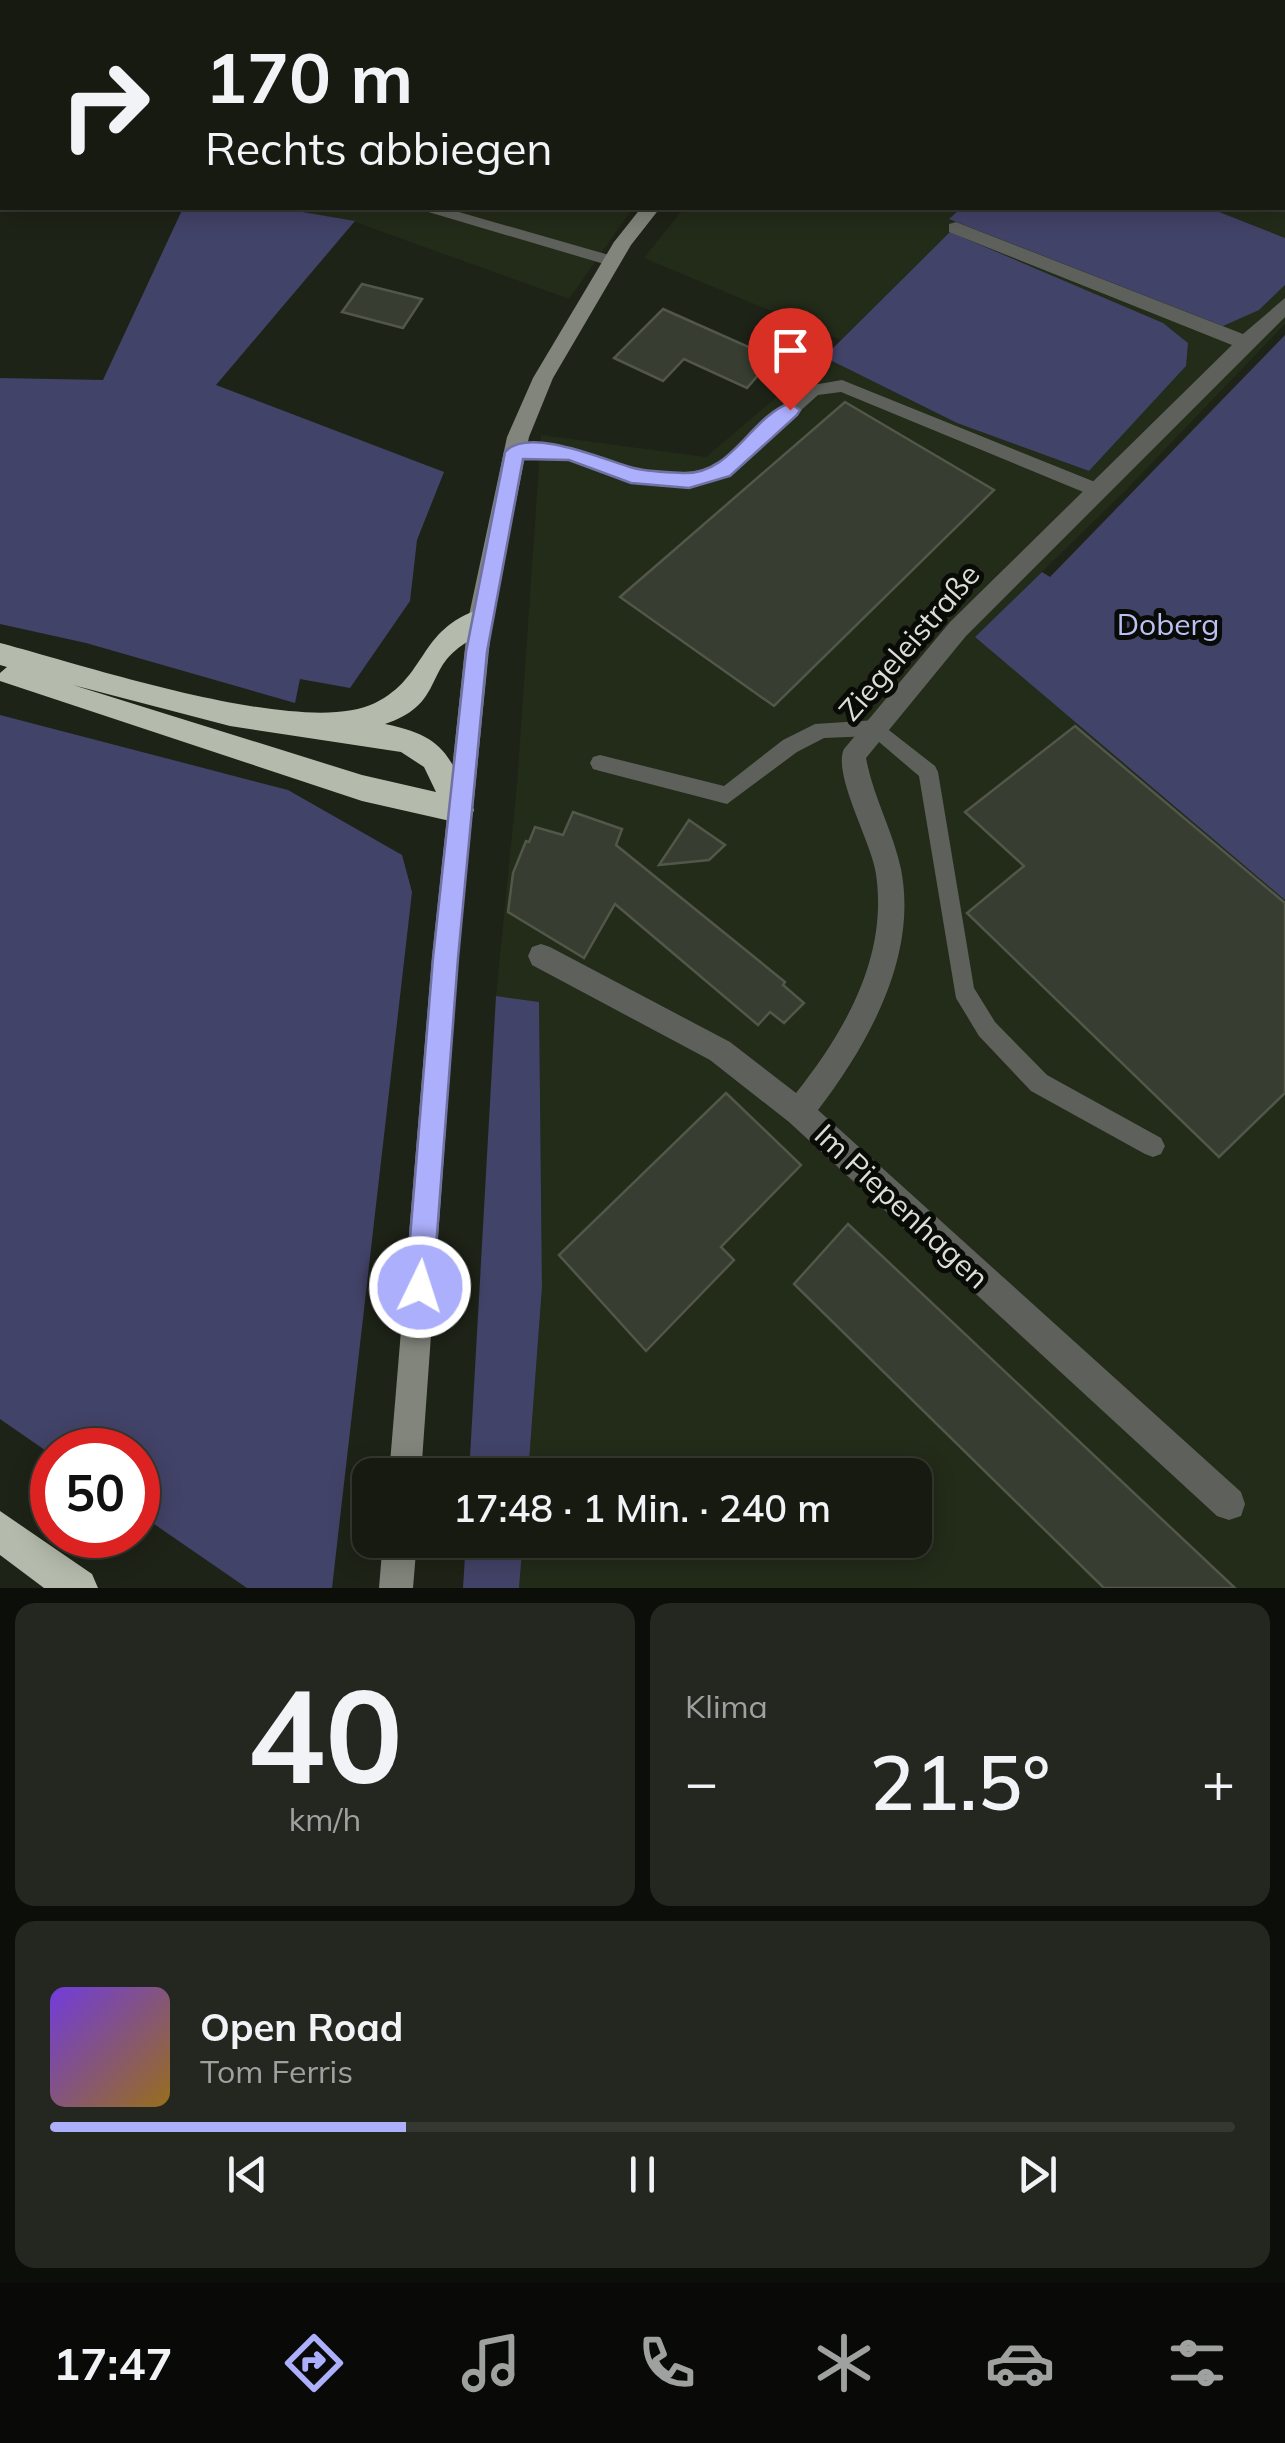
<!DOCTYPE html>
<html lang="de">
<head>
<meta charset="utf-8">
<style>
	:root { --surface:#161a11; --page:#23271f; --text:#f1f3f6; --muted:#9ea19f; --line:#353831; --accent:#acaffb }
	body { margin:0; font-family:Mulish,sans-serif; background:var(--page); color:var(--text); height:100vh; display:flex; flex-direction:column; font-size:38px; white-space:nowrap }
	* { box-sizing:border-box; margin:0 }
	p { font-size:32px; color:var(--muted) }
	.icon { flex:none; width:55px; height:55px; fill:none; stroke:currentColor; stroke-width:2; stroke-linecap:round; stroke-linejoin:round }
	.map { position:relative; height:1588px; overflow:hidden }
	.sheet { display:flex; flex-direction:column; gap:15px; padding:15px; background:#0c0e09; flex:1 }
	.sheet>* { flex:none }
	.top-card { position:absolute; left:0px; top:0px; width:1285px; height:210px; box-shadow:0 5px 25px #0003,0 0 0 2px var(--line); background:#161a11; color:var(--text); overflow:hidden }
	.speed { position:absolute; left:30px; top:1428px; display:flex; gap:20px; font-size:50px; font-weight:700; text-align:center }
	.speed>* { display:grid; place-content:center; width:130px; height:130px; border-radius:50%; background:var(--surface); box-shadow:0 5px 25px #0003,0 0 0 2px var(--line); line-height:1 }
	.speed .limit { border:15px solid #d22; background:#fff; color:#111 }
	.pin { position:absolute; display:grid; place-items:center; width:85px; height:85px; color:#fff; margin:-102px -42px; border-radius:50% 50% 50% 0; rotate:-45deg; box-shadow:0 0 10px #0007 }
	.pin .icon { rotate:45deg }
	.me { position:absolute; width:110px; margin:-55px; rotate:4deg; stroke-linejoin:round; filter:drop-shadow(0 0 8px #0008) }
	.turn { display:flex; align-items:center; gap:35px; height:210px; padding:0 40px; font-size:45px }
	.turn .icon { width:130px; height:130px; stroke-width:2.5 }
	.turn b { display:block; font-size:70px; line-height:85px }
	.big { font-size:75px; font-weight:600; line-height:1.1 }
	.sheet .card { flex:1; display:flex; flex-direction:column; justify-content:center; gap:15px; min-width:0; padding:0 35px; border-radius:20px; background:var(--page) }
	.sheet .dial { align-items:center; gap:0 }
	.dial b { font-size:130px; line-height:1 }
	.song { display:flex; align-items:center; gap:30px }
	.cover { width:120px; height:120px; border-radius:15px; background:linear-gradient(135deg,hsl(260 70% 55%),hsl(40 70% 35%)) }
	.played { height:10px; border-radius:5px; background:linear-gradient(90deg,var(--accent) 30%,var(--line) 30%) }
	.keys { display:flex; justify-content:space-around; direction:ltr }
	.heat { display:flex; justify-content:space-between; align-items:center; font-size:55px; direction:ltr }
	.sheet .tiles { flex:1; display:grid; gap:15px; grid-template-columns:1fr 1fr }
	.card:last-child { grid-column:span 2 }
	.trip { position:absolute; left:352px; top:1458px; width:580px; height:100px; border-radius:20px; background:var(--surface); box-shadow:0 5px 25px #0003,0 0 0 2px var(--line); font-weight:600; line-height:100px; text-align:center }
	.tabs { display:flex; height:160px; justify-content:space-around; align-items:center; background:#090a07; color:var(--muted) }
	.tabs .icon { width:70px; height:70px }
	.tabs .active { color:var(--accent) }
	.tabs b { font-size:45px; color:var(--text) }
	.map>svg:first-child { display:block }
	.built { fill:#232b19 }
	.green { fill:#424368 }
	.building { fill:#373d30; stroke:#52574a; stroke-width:2.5 }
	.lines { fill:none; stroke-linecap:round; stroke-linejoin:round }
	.lane { fill:#5e615b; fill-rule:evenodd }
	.street { fill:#5e615b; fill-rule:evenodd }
	.secondary { fill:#81857c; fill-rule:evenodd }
	.highway { fill:#b4bbac; fill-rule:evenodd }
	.route { fill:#acaffb; stroke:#7072a3; stroke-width:2.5 }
	.labels { text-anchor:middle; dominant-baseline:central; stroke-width:10; stroke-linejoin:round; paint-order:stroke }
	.park-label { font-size:30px; fill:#bcbff3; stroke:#090b07 }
	.street-label { font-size:30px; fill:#dbded7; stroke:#090b07 }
</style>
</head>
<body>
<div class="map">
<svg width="1285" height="1588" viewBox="0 0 1285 1588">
	<rect width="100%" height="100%" fill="#1e2317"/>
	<path class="built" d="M279 0H788L278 2Z
		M849 0H1285V238L1209 208H1282V2Z
		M279 208H633L569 299 355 222Z
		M684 208H961L950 218 1259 310 1285 285V324L1125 491 975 637 1285 900V1588H519L523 1540H915V1475H528L542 1287 539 1003 496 996 517 784 541 435 706 457 824 357 957 423 1089 471 1186 366 950 232 841 340 644 258Z"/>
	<path class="green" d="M183 208H279L355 221 216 385 444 472 417 540 410 601 350 688 300 679 295 703 86 643 0 624V378L103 380Z
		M961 208H1209L1285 238V285L1259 310 1223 326 949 219Z
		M950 232 1163 323 1188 343 1186 366 1089 471 957 423 824 357Z
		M1285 335V900L975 637 1042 572 1050 577Z
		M0 715 288 790 402 855 412 892 332 1588H247L138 1513V1450H52V1455L0 1419Z
		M496 996 539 1002 542 1287 528 1475H469Z
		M466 1540H523L519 1588H463Z"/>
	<path class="building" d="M362 284 422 299 403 328 342 312Z
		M663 309 773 358 747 388 684 359 663 381 614 358Z
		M845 402 994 490 774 706 620 597Z
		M1075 726 1285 903V1093L1219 1157 967 913 1024 866 965 812Z
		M573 812 622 829 616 845 785 982 783 985 804 1003 784 1023 770 1012 758 1025 615 904 584 958 508 912 513 873 526 841 529 842 535 827 563 835Z
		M689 820 725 845 709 860 659 865Z
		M726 1093 801 1165 721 1247 734 1260 646 1351 559 1255Z
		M848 1224 1235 1588H1104L794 1284Z"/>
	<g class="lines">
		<path class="lane" d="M423 208H445L616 257 619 261 611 266 425 211Z
			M842 380 1105 486 1108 491 1099 497 1093 496 841 392 818 395 729 475 689 487H663L618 478 569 459 515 458 507 452 515 446 571 447 621 466 663 475H689L717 466 807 386Z
			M876 720 935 766 938 772 974 988 995 1022 1047 1075 1161 1138 1165 1146 1161 1154 1153 1157 1145 1154 1031 1091 979 1036 956 998 919 776 872 736 824 738 797 752 727 804 600 771 593 769 590 763 593 757 600 755 724 786 783 740 815 724Z"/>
		<path class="street" d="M956 222 1243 334 1285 298V317L966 636 866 758C873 797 893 831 901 869 918 956 869 1043 818 1110L1241 1492 1245 1504 1241 1516 1229 1520 1217 1516 789 1122 710 1060 532 965 528 956 532 947 541 944 550 947 730 1042 796 1093C846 1030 888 956 876 874 872 843 832 774 844 749L950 622 1232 345 949 232V224Z"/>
		<path class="secondary" d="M641 208H660L631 245 553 378 529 437 492 620 458 958 421 1475H389L432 958 468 620 507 437 533 378 614 242Z
			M383 1540H417L413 1588H379Z"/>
		<path class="highway" d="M480 609 490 612 494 620C486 635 468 639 456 650 427 673 440 706 385 724 448 737 449 757 474 810L470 819 459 823 362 801 0 681V673L7 667 0 665V643C81 664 304 739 375 703 428 677 417 630 480 609ZM73 685 230 726 401 752 424 767 436 792 362 775Z
			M0 1511 92 1574 98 1588H44L0 1555Z"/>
	</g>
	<path class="route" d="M790 403 800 410 797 415 730 476 689 488 631 483 569 460 523 459 487 652 458 958 433 1287 429 1297 420 1301 410 1297 406 1287 433 958 466 652 505 452C527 426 603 459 630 467 646 472 666 472 683 473 732 475 750 417 790 403Z"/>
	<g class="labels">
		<g class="park-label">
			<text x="1168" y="624">Doberg</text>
		</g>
		<g class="street-label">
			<text transform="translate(909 642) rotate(-49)">Ziegeleistraße</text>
			<text transform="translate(902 1206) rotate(43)">Im Piepenhagen</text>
		</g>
	</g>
</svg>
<div class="speed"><div class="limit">50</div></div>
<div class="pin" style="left:790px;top:410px;background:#d93025"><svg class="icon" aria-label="arrive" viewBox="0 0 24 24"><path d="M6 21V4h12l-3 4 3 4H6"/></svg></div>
<svg class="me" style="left:420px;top:1287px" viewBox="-20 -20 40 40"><circle r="17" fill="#acaffb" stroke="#fff" stroke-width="3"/><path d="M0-11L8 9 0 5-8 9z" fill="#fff"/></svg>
<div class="trip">17:48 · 1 Min. · 240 m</div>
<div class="top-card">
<div class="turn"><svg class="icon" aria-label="right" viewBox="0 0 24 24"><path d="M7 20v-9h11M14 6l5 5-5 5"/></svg><div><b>170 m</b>Rechts abbiegen</div></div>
</div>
</div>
<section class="sheet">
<div class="tiles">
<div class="card dial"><b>40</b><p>km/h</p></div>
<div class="card"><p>Klima</p>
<div class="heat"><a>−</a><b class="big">21.5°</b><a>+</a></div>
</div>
<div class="card">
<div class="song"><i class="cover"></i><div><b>Open Road</b><p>Tom Ferris</p></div></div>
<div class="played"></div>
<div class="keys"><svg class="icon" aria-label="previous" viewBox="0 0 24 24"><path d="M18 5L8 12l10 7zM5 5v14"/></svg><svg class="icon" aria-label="pause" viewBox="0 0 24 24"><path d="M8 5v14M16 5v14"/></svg><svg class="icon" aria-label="next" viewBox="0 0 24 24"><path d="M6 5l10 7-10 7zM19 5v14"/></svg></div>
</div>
</div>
</section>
<nav class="tabs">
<b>17:47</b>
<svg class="icon active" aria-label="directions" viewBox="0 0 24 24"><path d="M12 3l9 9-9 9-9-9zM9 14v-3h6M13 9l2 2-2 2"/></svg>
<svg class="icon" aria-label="music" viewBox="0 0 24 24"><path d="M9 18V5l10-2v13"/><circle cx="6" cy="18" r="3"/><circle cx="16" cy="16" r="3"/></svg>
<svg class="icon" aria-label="phone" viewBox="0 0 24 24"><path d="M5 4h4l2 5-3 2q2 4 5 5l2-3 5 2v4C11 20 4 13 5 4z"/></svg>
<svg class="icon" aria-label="climate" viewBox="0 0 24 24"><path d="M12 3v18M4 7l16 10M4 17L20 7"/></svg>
<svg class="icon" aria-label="car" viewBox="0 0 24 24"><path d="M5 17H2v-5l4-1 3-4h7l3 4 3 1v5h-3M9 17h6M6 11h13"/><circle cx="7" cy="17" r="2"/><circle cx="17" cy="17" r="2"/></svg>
<svg class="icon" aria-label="filters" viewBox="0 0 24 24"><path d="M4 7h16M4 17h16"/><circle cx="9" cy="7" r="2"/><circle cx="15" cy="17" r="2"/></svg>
</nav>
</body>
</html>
